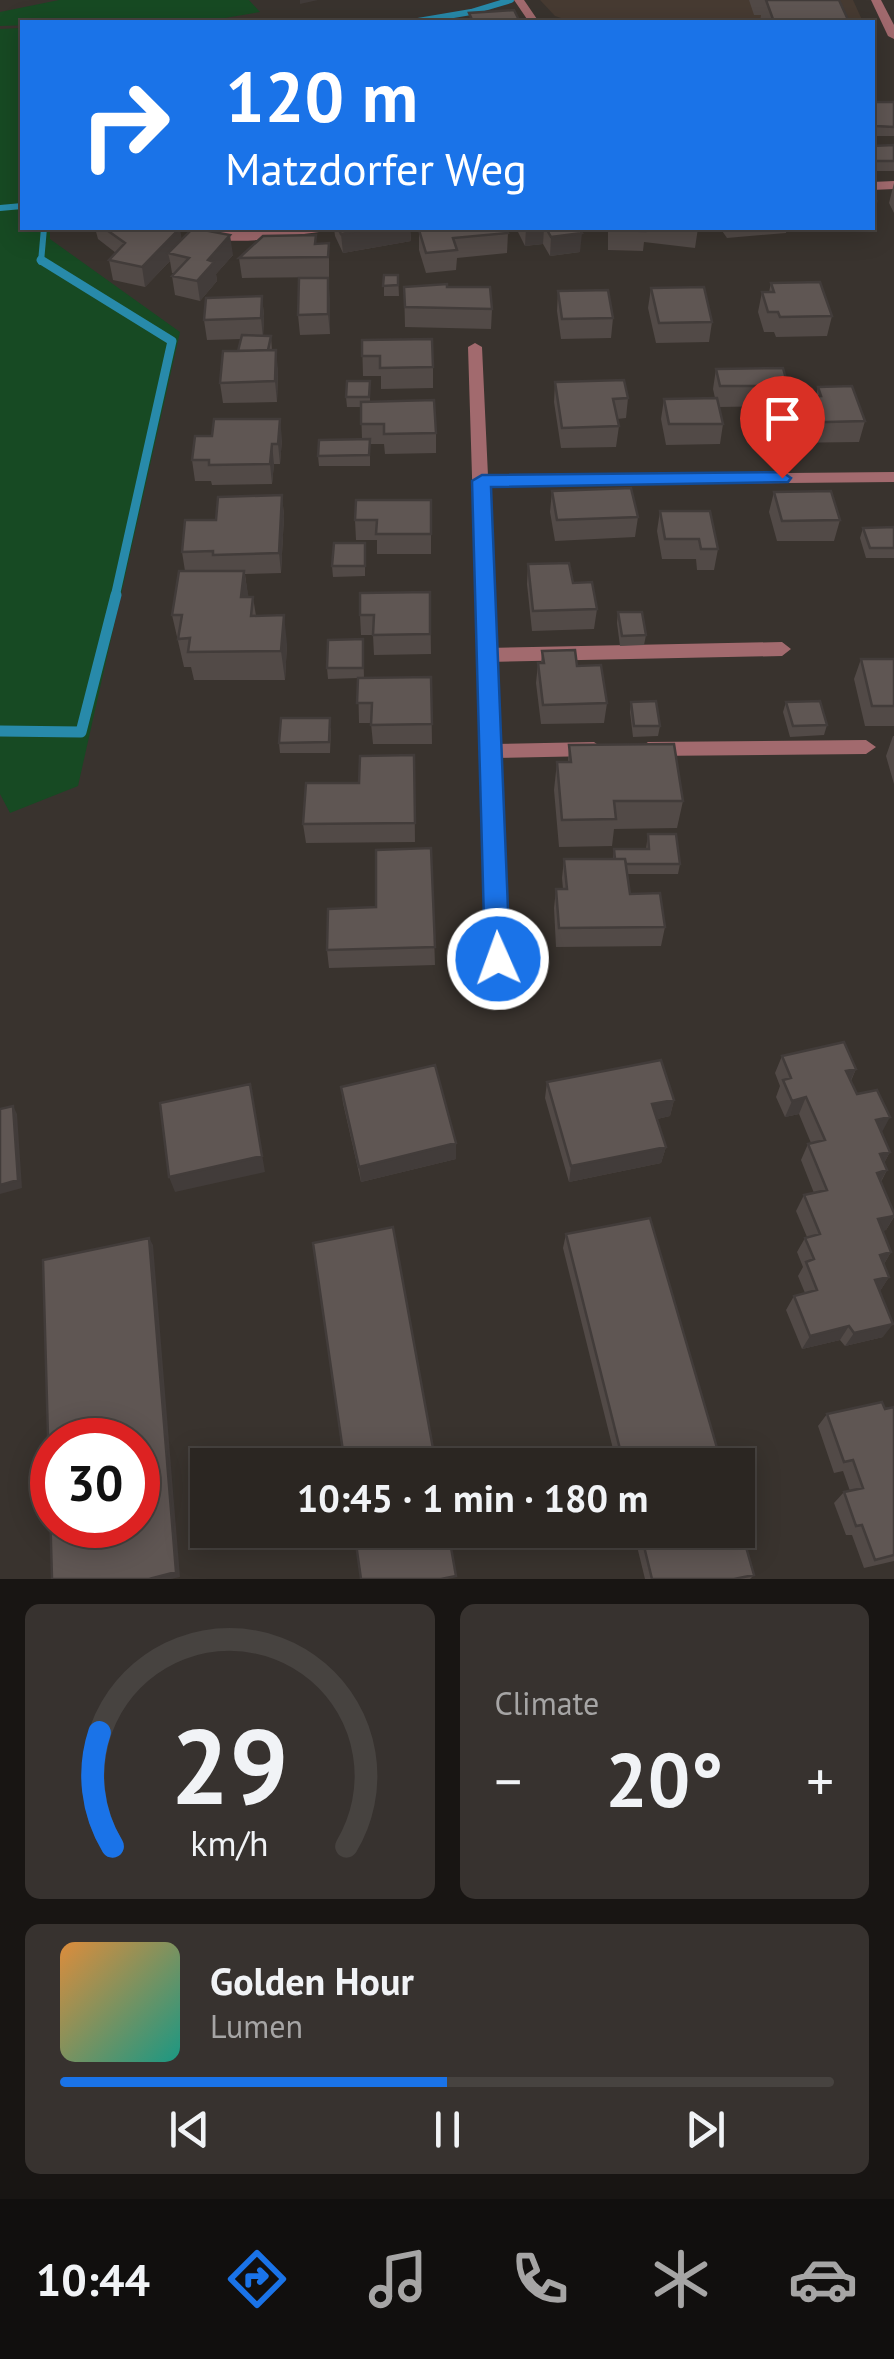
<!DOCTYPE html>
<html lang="en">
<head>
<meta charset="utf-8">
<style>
	:root { --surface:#2b2622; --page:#37322f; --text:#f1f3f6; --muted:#a6a5a5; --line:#474340; --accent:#1a73e8 }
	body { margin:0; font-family:"PT Sans",sans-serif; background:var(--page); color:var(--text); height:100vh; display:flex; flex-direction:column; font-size:38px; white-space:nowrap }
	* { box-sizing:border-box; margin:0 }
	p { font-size:32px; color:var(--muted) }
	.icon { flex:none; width:55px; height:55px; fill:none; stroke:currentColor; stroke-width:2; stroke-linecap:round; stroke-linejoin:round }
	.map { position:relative; height:1579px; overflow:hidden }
	.drawer { display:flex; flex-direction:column; gap:25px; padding:25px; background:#181513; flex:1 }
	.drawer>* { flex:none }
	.guide { position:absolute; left:20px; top:20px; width:855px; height:210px; border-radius:0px; box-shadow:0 5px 25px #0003,0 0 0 2px var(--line); background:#1a73e8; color:#fff; overflow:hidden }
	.speed { position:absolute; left:30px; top:1418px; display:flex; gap:20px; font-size:50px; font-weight:700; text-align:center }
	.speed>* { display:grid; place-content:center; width:130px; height:130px; border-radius:50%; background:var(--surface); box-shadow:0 5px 25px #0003,0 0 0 2px var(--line); line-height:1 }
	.speed .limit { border:15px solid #d22; background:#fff; color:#111 }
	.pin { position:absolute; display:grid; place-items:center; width:85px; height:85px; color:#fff; margin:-102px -42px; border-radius:50% 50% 50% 0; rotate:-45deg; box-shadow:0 0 10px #0007 }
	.pin .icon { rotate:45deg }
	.me { position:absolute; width:110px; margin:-55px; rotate:358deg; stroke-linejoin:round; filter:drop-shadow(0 0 8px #0008) }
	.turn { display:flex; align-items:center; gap:35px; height:210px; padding:0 40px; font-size:45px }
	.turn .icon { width:130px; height:130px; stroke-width:2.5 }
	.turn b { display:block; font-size:70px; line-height:85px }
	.big { font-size:75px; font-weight:800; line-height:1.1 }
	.drawer .tile { flex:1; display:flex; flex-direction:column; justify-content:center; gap:15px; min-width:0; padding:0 35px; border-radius:15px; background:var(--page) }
	.drawer .dial { align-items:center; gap:0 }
	.dial svg { height:260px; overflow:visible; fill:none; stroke:var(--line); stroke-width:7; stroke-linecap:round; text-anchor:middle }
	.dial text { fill:var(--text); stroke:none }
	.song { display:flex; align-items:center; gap:30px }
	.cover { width:120px; height:120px; border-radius:15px; background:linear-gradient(135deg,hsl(30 70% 55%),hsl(170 70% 35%)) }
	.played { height:10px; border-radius:5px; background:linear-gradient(90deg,var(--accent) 50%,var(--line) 50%) }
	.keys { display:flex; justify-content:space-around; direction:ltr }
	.heat { display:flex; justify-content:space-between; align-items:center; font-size:55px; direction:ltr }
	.drawer .tiles { flex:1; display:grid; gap:25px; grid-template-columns:1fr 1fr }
	.tile:last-child { grid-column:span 2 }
	.trip { position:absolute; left:190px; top:1448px; width:565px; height:100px; border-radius:0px; background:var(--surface); box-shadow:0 5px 25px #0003,0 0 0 2px var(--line); font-weight:800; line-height:100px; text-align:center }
	.tab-bar { display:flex; height:160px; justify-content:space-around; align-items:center; background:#110f0e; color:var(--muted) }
	.tab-bar .icon { width:70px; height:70px }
	.tab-bar .active { color:var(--accent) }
	.tab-bar b { font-size:45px; color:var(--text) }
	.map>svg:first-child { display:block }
	.built { fill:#473b32 }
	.green { fill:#174a23 }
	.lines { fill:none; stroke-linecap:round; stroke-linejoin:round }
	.stream-far2 { stroke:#288aaa; stroke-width:6 }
	.stream-far1 { stroke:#288aaa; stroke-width:9 }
	.stream { stroke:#288aaa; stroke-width:11 }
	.service { fill:#a26a6e; fill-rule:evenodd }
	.minor { fill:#a26a6e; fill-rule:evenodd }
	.tertiary { fill:#a26a6e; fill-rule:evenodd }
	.wall { fill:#524a47 }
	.shaded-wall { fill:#423c3a }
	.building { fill:#5f5653; stroke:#423c3a; stroke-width:2.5; fill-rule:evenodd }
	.route { fill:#1a73e8; stroke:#114b97; stroke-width:2.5 }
</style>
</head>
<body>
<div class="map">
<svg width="894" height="1579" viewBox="0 0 894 1579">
	<rect width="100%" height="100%" fill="#39332e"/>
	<path class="built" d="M540 0H853L863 22H573L555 16Z"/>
	<path class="green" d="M59 0H249L260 12 219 19 0 26V12Z
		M22 28V228H50V239L180 332 78 786 10 813 0 794V29Z"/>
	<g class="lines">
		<path class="stream-far2" d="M412 22 471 12 511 0
			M0 208 22 206
			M41 262 44 228"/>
		<path class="stream-far1" d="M41 260 172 341 115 597"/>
		<path class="stream" d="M0 731 81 732 116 595"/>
		<path class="service" d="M782 642 791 649 782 656 487 662 478 655 487 648Z
			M866 740 876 747 866 754 648 756 638 749 648 742Z
			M594 742 604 749 594 756 491 758 481 751 491 744Z"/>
		<path class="minor" d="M514 0H524L539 22H529Z
			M894 181V189L872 190V182Z
			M185 228 239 231 326 228 319 232C279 237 221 251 185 228Z
			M475 343 482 347 488 476 894 472V482L488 486 509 959 506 966 498 968 490 966 487 959 468 347Z"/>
		<path class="tertiary" d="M871 0H881L894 25V39L888 36Z"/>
	</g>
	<path class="wall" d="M749 0H839L774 22H760L761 15H754Z
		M872 102H894V136H873Z
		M894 145V171H873L872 146Z
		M894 183V213L889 203Z
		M95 228H179L181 239 233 255 216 274 217 281 200 301 175 295 172 276 174 273H172L170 261 145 287 113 280 109 260 116 253 98 239Z
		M334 228H410L411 241 343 253 335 236Z
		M433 228H506L508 233 507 253 457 258 456 270 426 273 419 250V230L433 229Z
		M516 228H579L580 252 550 256 543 244 525 246Z
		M608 228H698L695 248 644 242 643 251 608 250Z
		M720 228H787L786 233 727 238Z
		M329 243V277L242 278 239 258 316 244Z
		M384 275H398L399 296H384Z
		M771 283 832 316 827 336 776 337 774 332H764L758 312 762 292H769Z
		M404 287 492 309 491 329 405 327Z
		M651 288 712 322 709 342 656 343 648 308Z
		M558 291 613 318 611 338 561 339 557 311Z
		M262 296 264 316 263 336H271L272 350 278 370 277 402 223 403 220 383 238 351 241 339 207 340 204 320Z
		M330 298V334L300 335 298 315Z
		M362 340 433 367V388L381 389V376H363Z
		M716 369 788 386 786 396H816L818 387 865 421 859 442 783 443 775 417 778 406 719 407 723 424 720 444 666 445 661 419 664 399 715 398 713 389Z
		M370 381V402L436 433V453L385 454 384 444H370V466H319L318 456 362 439 361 407H347L346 397Z
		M555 382 628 398 626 418 617 419 619 426 616 447 561 448 554 402Z
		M282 439 280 464H274L272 484 212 485 211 481H195L192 460Z
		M552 491 638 517 635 537 555 541 550 512Z
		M774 492 840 520 834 541H777L769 512Z
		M282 495 284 516 281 573 245 574 248 597H253L256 616 287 644 285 680H194L191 667H184L172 615 185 571 182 552 216 520Z
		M431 500V554H377V540H356L355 520Z
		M660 511 718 549 714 570H697L696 559H662L657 531Z
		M894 527V558H866L860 538 863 528Z
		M365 543V576L333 577 332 566Z
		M528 564 573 583 597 609 594 629 532 631 527 584Z
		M430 592 431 654 374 655 373 635H361L360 615Z
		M618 612 646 635 644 645 620 646 617 623Z
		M363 639 364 678 431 677 432 744H373L371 723H359L358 678 328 679 327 668Z
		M542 651 607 703 604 723 541 724 536 683 538 663H541Z
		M861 659H894V726H865L854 679Z
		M631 702 660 726 658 736 633 737 630 712Z
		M786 702 827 725 824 735 790 737 783 712Z
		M331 728 330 753H280L279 743Z
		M893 736H894V784L886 756Z
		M569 745 683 801 677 828 614 829 612 846 559 847 554 790 557 762H568Z
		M414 755 415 842 306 843 303 824 359 783Z
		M648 834 680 864 678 874H627L630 894 665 927 661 946 556 947 554 908 556 889H563L562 878 564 859H613L614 849H646Z
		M431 848 435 965 329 968 327 950 376 907Z
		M782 1056 856 1069 851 1081 857 1094 881 1132 890 1152 884 1163 887 1170 881 1182 894 1213V1217L886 1230 882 1231 891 1252 884 1264 889 1277 880 1291 883 1337 845 1346 840 1340 802 1349 786 1310 794 1296 805 1293 798 1276 803 1267 797 1252 805 1238 807 1237 796 1211 804 1195 814 1193 801 1160 808 1144 811 1143 799 1114 785 1117 776 1097 780 1086 775 1073Z
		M547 1082 674 1100 670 1116 657 1119 666 1147 661 1163 569 1182 545 1098Z
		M341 1087 456 1159 361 1182 343 1103Z
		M566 1234 722 1465H617L563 1248Z
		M894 1407V1561L864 1568 852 1535H846L834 1503 844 1492 850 1491 843 1471 834 1473 818 1426 827 1414Z
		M633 1530H738L754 1575 750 1579H645Z"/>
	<path class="shaded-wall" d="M300 0H318L300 4Z
		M878 200 873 219H872V201Z
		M180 228 183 247 168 253 170 261 145 287 142 267Z
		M375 228H410L411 241 343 253 341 234Z
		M526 228H544L543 244 525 246Z
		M582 233 580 252 550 256 551 237Z
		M230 235 233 255 216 274 217 281 200 301 197 281 208 260Z
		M328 278 330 298V334L328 314Z
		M262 296 264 316 263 338 261 318Z
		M276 350 278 370 277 402 275 381Z
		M280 419 282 439 280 464 278 444Z
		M272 444 274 464 272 484 270 464Z
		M282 495 284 516 281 573 279 553Z
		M244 571 249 599 241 597Z
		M284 615 287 644 285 680 281 651Z
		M856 1069 848 1086 846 1071Z
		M250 1084 265 1172 175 1192 169 1177Z
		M806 1097 799 1114 785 1117 792 1101Z
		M674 1100 670 1116 648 1121 652 1104Z
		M13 1106 17 1114 22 1188 0 1194V1185Z
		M890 1117 881 1134 876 1120Z
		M456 1143V1159L361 1182 359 1167Z
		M666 1147 661 1163 569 1182 571 1166Z
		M890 1152 881 1168 880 1154Z
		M887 1170 878 1186 877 1173Z
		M894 1216 886 1230 868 1234 878 1219Z
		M149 1238 153 1245 180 1577 171 1579H149Z
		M891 1252 882 1267 880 1255Z
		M889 1277 880 1291 875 1280Z
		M893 1324 883 1337 845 1346 854 1333Z
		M849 1326 840 1340 802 1349 810 1336Z"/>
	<path class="building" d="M766 0H839L849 22H774Z
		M514 10 520 22H473L469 13Z
		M872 102H894V127L876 126 872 118Z
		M894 145V161H875L872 155V146Z
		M104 228H180L142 267 109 260 125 243Z
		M193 228 230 235 208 260 214 262 197 281 172 276 189 258 168 253Z
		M338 228H375L341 234Z
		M436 228H506L508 233 453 238 457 250 426 253 419 230Z
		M546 228H579L582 233 551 237Z
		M610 228H645V231L610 230Z
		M316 235 315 244 329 243 328 257 239 258 263 236Z
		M384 275H398V285L383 286Z
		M299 278H328V314L298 315Z
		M820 282 832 316 780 317 778 312H768L762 292H774L771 283Z
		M447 284V287H490L492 309 405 307 404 287Z
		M704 287 712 322 659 323 651 288Z
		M608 290 613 318 562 319 558 291Z
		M262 296 261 318 204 320 206 298Z
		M242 335 271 336 268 350 238 351Z
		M432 339 433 367 380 368V356H362V340Z
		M276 350 275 381 220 383 223 351Z
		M783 368 788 386H720L716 369Z
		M624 380 628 398 613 399 619 426 562 428 555 382Z
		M347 381H370L369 397H346Z
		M852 386 865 421 787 423 780 397 821 396 818 387Z
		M717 398 723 424H669L664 399Z
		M434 400 436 433 384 434V424H361V402Z
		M214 419H280L278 444H272L270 464 209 465V460H192L195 436H212Z
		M370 439 369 455 318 456 319 440Z
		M631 488 638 517 557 520 552 491Z
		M831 491 840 520 782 521 774 492Z
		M282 495 279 553 213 555V551L182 552 185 520H216L218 497Z
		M356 500H431V534H376L377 520H355Z
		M660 511H710L718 549H701L699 539H665Z
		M894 527V548H870L863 528Z
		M334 543H365V566H332Z
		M569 563 573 583 592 582 597 609 533 611 528 564Z
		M179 571H244L241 597H253L251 616 284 615 281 651 188 652 190 638 178 639 182 615H172Z
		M430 592V634L373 635 374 615H360V593Z
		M618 612H642L646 635 622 636Z
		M363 639V668H327L328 640Z
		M575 650 577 666 601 665 607 703 543 705 538 663H544L542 651Z
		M861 659H894V706H872Z
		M431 677 432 724 371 725 372 703H357L358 678Z
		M656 701 660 726H634L631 702Z
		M820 701 827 725 793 726 786 702Z
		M281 718H330L329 742 279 743Z
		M674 744 683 801H614L616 819 562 820 557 762H571L569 745Z
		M414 755 415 823 303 824 306 783H359L360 756Z
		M648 834H676L680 864H626L625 859H615L614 849H649Z
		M431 848 435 947 327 950 328 909 376 907V850Z
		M564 859H625L630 894 660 893 665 927 559 928 556 889H567Z
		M844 1042 856 1069 846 1071 857 1094 877 1090 890 1117 876 1120 890 1152 880 1154 887 1170 877 1173 894 1213V1216L878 1219 891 1252 880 1255 889 1277 875 1280 893 1324 854 1333 849 1326 810 1336 794 1296 817 1290 806 1262 814 1259 805 1238 820 1234 804 1195 827 1190 808 1144 825 1140 806 1097 792 1101 783 1080 791 1078 782 1056Z
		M661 1060 674 1100 652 1104 666 1147 571 1166 547 1082Z
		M435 1065 456 1143 359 1167 341 1087Z
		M250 1084 262 1156 169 1177 160 1103Z
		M13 1106 18 1180 0 1185V1109Z
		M650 1218 722 1465H624L566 1234Z
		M393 1227 436 1465H345L313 1243Z
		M149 1238 176 1572 149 1579H52L43 1260ZM52 1440H138V1525H52Z
		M882 1402 885 1409 894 1407V1555L875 1560 862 1525 856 1526 844 1492 863 1488 853 1460 844 1462 827 1414Z
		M738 1519 754 1575 734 1579H652L640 1530H738Z
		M354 1530H448L456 1576 441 1579H361Z"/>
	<path class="route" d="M782 472 791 478 788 482 491 487 510 959 507 966 498 969 489 966 485 959 472 481 482 475Z"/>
</svg>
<div class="speed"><div class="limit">30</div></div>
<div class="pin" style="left:782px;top:478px;background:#d93025"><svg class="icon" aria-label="arrive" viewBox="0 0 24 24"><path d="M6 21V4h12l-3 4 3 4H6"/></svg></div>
<svg class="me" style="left:498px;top:959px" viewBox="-20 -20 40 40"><circle r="17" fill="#1a73e8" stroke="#fff" stroke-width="3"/><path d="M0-11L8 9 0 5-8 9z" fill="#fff"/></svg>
<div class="trip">10:45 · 1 min · 180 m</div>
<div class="guide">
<div class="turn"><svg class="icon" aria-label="right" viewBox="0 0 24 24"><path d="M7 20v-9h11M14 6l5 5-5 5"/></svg><div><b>120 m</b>Matzdorfer Weg</div></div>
</div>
</div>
<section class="drawer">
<div class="tiles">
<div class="tile dial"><svg viewBox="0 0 100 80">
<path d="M14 69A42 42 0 1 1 86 69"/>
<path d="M14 69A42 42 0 0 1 10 34" stroke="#1a73e8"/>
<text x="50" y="56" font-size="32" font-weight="700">29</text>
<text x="50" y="72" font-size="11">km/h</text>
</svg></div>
<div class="tile"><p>Climate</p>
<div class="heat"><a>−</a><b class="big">20°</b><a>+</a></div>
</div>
<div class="tile">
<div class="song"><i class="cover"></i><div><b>Golden Hour</b><p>Lumen</p></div></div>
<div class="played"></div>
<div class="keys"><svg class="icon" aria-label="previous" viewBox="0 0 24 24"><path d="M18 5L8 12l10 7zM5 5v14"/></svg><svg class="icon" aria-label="pause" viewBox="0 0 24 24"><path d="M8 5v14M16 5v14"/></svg><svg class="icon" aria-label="next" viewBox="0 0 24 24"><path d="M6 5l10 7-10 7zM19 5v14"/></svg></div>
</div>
</div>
</section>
<nav class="tab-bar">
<b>10:44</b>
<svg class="icon active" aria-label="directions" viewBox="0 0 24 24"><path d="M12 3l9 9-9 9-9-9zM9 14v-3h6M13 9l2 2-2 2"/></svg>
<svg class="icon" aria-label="music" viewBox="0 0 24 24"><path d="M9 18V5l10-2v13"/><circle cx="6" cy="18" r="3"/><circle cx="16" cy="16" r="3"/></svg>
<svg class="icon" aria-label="phone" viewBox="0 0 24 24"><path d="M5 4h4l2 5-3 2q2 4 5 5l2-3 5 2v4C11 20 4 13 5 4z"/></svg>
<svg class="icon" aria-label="climate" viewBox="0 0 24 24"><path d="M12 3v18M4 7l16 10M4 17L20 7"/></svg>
<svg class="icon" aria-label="car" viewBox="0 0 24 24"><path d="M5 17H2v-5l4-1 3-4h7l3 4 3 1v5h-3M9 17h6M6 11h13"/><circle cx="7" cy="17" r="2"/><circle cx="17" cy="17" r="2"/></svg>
</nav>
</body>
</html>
